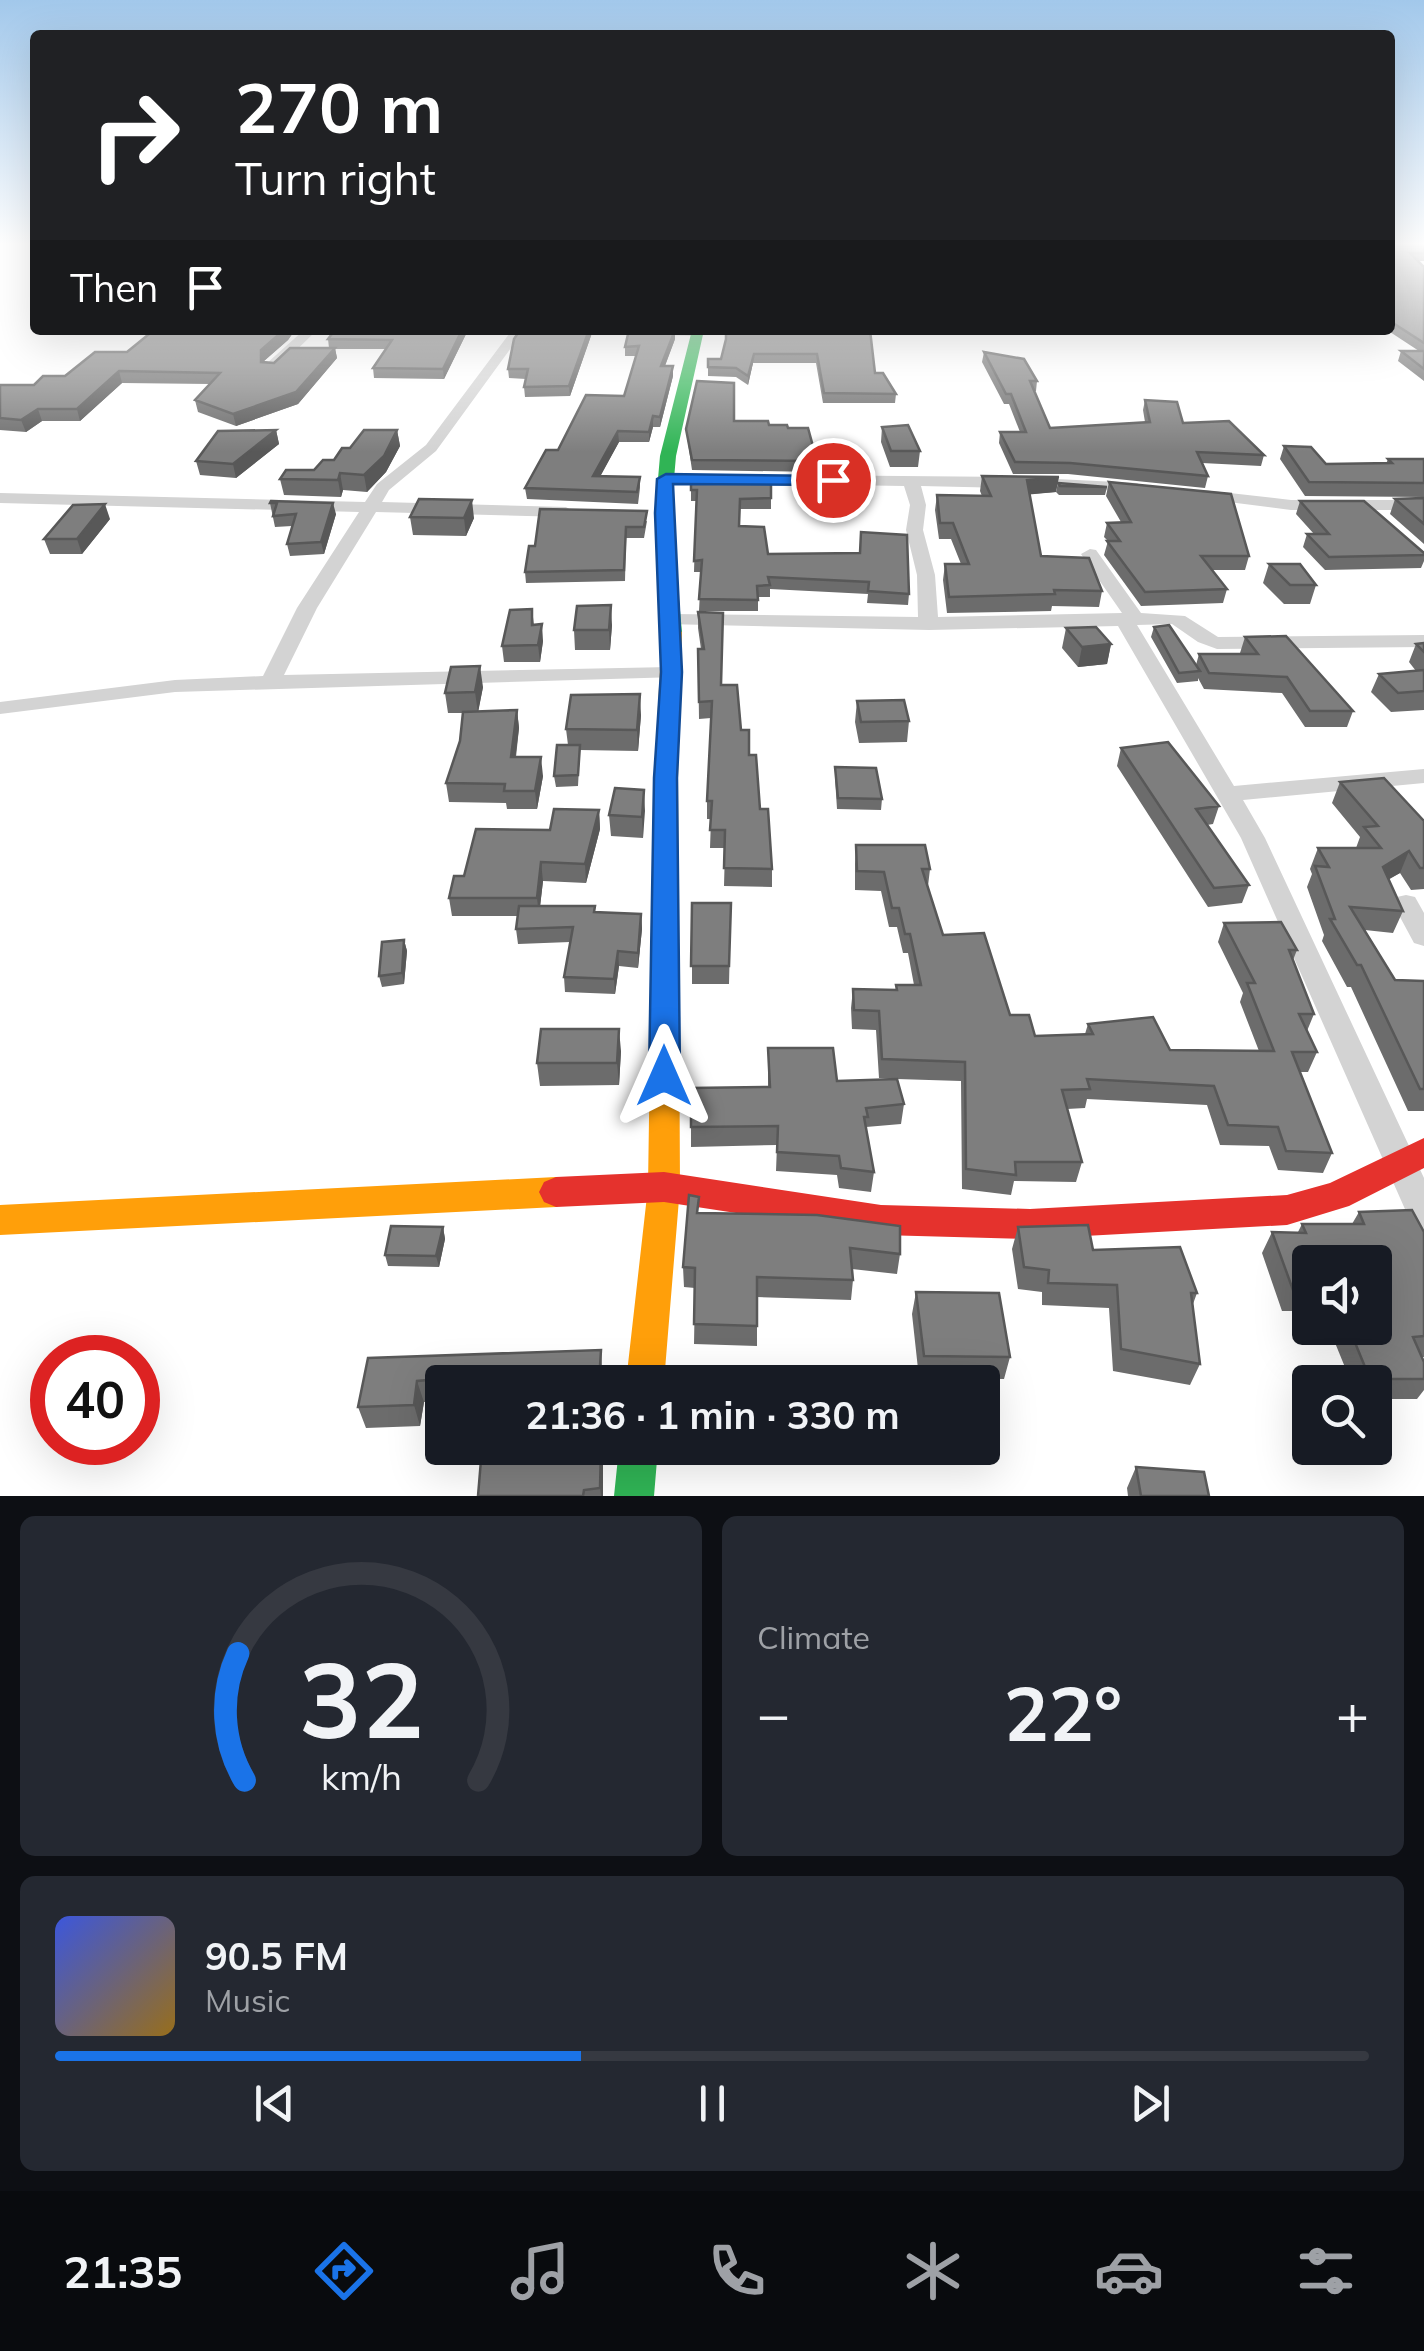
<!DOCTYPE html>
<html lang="en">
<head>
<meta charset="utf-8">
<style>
	:root { --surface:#171b24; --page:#242831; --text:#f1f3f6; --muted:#9ea1a6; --line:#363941; --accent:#1a73e8 }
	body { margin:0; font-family:Mulish,sans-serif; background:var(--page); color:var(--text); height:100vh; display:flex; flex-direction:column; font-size:38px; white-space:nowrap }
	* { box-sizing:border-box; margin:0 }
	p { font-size:32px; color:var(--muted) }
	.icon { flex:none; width:55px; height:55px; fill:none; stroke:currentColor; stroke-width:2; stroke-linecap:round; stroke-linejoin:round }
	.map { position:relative; height:1496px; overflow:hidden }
	.panel { display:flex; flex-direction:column; gap:20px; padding:20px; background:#0d0f14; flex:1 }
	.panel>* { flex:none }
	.guide { position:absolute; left:30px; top:30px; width:1365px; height:305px; border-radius:10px; box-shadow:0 10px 40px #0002; background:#202124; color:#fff; overflow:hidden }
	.tools { position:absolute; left:1292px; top:1245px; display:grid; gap:20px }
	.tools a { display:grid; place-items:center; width:100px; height:100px; border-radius:10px; background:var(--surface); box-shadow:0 10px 40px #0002; font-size:50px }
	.speed { position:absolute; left:30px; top:1335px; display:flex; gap:20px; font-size:50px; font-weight:700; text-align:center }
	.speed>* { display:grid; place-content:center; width:130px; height:130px; border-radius:50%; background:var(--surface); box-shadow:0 10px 40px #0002; line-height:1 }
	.speed .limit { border:15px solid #d22; background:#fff; color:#111 }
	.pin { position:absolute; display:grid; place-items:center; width:85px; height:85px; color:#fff; margin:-42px; border:5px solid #fff; border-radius:50%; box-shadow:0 2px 10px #0007 }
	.me { position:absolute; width:110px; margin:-55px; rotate:0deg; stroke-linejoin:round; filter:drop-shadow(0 0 8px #0008) }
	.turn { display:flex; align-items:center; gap:35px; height:210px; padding:0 40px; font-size:45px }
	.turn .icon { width:130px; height:130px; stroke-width:2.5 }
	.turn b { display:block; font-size:70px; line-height:85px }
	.then { display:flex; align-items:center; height:95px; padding:0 40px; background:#0003; gap:20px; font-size:38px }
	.big { font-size:75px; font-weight:700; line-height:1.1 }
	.panel .widget { flex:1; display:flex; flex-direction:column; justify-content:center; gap:15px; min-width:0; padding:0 35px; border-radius:15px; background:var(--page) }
	.panel .dial { align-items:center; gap:0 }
	.dial svg { height:260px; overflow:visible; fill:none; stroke:var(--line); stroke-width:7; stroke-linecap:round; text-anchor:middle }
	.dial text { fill:var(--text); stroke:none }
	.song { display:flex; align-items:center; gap:30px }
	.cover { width:120px; height:120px; border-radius:15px; background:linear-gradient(135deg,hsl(230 70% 55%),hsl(40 70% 35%)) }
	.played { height:10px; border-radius:5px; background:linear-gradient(90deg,var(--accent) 40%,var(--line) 40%) }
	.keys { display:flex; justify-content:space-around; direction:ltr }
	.heat { display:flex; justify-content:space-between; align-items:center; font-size:55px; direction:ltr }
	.panel .tiles { flex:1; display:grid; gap:20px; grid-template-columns:1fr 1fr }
	.widget:last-child { grid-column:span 2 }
	.trip { position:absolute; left:425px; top:1365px; width:575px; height:100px; border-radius:10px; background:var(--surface); box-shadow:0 10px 40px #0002; font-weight:700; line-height:100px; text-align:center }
	.menu { display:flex; height:160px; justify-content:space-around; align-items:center; background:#090b0e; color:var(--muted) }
	.menu .icon { width:70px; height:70px }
	.menu .active { color:var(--accent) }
	.menu b { font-size:45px; color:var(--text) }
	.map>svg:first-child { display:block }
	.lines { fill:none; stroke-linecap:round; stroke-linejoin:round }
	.street { fill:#d3d3d3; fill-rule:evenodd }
	.fast { fill:#30b455; fill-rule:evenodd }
	.slow { fill:#ff9f0a; fill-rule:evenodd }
	.jam { fill:#e5322d; fill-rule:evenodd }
	.wall { fill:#6c6c6c }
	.shaded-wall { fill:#585858 }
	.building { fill:#7e7e7e; stroke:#585858; stroke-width:2.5 }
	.route { fill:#1a73e8; stroke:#114b97; stroke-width:2.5 }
</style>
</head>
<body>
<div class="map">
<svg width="1424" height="1496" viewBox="0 0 1424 1496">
	<rect width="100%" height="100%" fill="#fff"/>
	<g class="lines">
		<path class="street" d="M304 330H317L276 370H266V364Z
			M512 330H524L436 451 389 490 382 502 566 507 574 512 566 517 376 512 317 608 284 675 671 667 678 669 681 673 678 677 175 692 0 714V702L175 680 263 676 297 608 359 512 0 503V493L365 502 377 484 426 445Z
			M630 330H702L703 332 697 336 636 334Z
			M666 474 1014 477 1137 483 1145 488 1143 491 921 486 926 505 923 530 935 575 938 617 1122 613 1081 554 1090 549 1096 550 1141 613 1185 616 1218 637 1424 635V647L1217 649 1198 642 1172 624 1137 625 1234 786 1424 769V783L1243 800 1265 838 1424 1178V1229L1412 1225 1241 838 1118 626 929 630 665 624 662 620 672 614 918 617 917 575 906 530 910 505 904 486 660 482V476Z
			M1203 490 1291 500H1424V510H1291L1197 498 1195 495Z
			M1406 895 1415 897 1424 913V946L1414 943 1393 904 1397 897Z"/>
		<path class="fast" d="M692 330H704L676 456 671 513 682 632 672 638 662 632 655 513 660 456Z
			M619 1448H658L654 1496H614Z"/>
		<path class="slow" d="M672 626 682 632 678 778 680 1187 664 1382H626L648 1187 654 778 662 632Z
			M556 1177 568 1182 573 1192 568 1202 556 1207 0 1235V1205Z"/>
		<path class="jam" d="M1424 1138V1168L1349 1206 1287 1225 1030 1239 881 1235 664 1202 556 1207 544 1202 539 1192 544 1182 556 1177 664 1172 881 1205 1030 1209 1287 1195 1330 1183Z"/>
	</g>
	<path class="wall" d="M1390 242H1424V261H1418L1424 267V381L1398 361 1401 351H1419L1387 330H1390Z
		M154 330H295L288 340 264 361 274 363 329 348 328 339 468 330 444 379 374 378 373 368 386 349H335L337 358 298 404 236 426 198 412 195 400 210 384 122 383 80 421H42L26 432 0 430V385H34L65 376 127 352Z
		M593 330 570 396 525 397 524 387 526 379 509 378 508 369Z
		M870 330 875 373 896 394 895 403H823L816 363H753L748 385 736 377 708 376V359H721L726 340Z
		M959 330H1079L961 333Z
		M675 339 665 366 673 376 660 427H653L649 442H619L600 476 640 477V488L638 504 527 499 525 488 558 450 624 396 636 356H625V347Z
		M984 352 1037 381 1036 391H1034L1050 428 1145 422 1143 410 1145 400 1183 423 1264 455 1261 466 1202 463 1208 476 1205 488 1068 474H1013L999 443 1000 432H1020L1009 404H1004L982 362Z
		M734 421 788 428 817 461V472L692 470 686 429Z
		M882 427 920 451 918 467H890L881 442Z
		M276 430 279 444 236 478 200 475 196 461Z
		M397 430 400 446 386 472 367 492 343 490 341 497 284 495 280 479 314 470Z
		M1284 446 1326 464H1386L1388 459H1424V497L1305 496 1280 459Z
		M691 476 771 477V509H739V526L768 554 909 594 908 605 867 603 868 594 770 589V597H758V611H699L701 572H694L696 501H691Z
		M982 476 1056 492 1030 494 1041 556 1102 591 1099 607 1052 606 1051 611 947 613 943 580 945 564H961L951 539H939L935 510 937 495 982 496 980 491Z
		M1109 482 1249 556 1245 570H1212L1227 589 1223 603 1141 606 1104 555 1108 541 1104 537 1107 523 1121 522 1106 496Z
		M1058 483 1107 487 1105 495H1059L1056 492Z
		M1424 498V544L1390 514 1395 499Z
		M271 501 336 514 324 554 290 556 287 544 292 526 275 527 270 503Z
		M1300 501 1424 553V561L1421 568 1325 570 1303 547 1307 534H1314L1296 514Z
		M410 517 474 518 466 536 413 535Z
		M110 519 82 554H50L44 539Z
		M647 521 644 538H626L625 581 526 583 525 572 535 546Z
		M1269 564 1316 585 1310 604H1284L1263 583Z
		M532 609 534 625 543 641 540 662H504L502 646Z
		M698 612 722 685 749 755 772 869V887L724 886 725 848H710L711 819H707V801L711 718 699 719 698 649H701L698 628Z
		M612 625 610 650H575L574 630Z
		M1154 627 1196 665 1199 654H1241L1240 653 1245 637 1353 711 1347 727H1305L1282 693 1204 689 1198 678V681L1177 683 1151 637Z
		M1066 628 1111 644 1107 664 1078 667 1062 648Z
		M1424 643V710L1391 712 1371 692 1379 674 1416 671 1409 662 1416 644Z
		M483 687 478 711 517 710 519 728 516 757 543 776 537 809H507L506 803 449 802 446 783 460 741 463 713H448L445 693Z
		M857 701 909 721 907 742 859 743 855 722Z
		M641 715 638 751 580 750 578 786 556 787 554 776 568 745 566 729Z
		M1121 748 1219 806 1213 824 1207 825 1249 885 1242 903 1208 907 1117 766Z
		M835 767 882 799 881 810 837 809 835 778Z
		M1340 782 1424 821V889L1411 890 1400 873 1388 879 1403 911 1393 933 1365 930 1395 980 1424 981V1111H1408L1351 987H1347L1322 941 1324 935 1307 887 1312 874 1310 869 1318 848H1356L1360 837 1332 803Z
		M644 790 643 838 611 836 609 815Z
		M599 810 600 829 586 883 543 881 540 906H595V912L641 914 642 929 638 968 619 966 615 994 565 992 564 977 570 942 518 944 516 929 518 916H452L449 898 464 876 550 830Z
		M856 845 930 869 928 886 943 935 1010 1015 1035 1036 1085 1034 1088 1024 1170 1050 1259 1051 1240 1002 1243 993 1218 942 1224 923 1297 950 1293 960 1314 1014 1307 1031 1317 1052 1308 1072H1300L1332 1153 1323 1173 1278 1170 1269 1146 1220 1145 1207 1105 1087 1099 1085 1108 1067 1109 1082 1162 1076 1182 1014 1181 1011 1195 962 1189 961 1081 897 1079 904 1104 901 1124 866 1127 874 1172 871 1192 839 1188 837 1175 776 1171 777 1145 691 1147V1088L768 1087V1048L837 1081 893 1079 879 1078 876 1030 852 1029 851 1008 853 989 896 990V985H914L908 953H903L897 927H889L881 891 855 890V864Z
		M692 903H731L729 984H692Z
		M404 940 407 951 404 984 382 987 379 976Z
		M621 1051 619 1085 540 1086 537 1063Z
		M1359 1212 1424 1232V1357H1422L1424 1362V1390L1417 1399H1375V1382H1351L1329 1328H1375L1310 1262V1311H1282L1262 1253 1272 1232H1298L1302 1224H1352Z
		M699 1213 900 1254 897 1274 852 1269 853 1280 851 1300 757 1297V1346L694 1344 695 1288 684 1287 683 1267Z
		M443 1227 445 1239 439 1267 388 1266 385 1255Z
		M1018 1227 1093 1250 1197 1293 1193 1304 1200 1364 1190 1385 1113 1371 1109 1308 1042 1305V1292L1018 1289 1012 1249Z
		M916 1292 1010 1357 1004 1379 919 1378 912 1314Z
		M601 1350 602 1382H442V1401L424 1402 420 1426 366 1428 358 1407 368 1358Z
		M603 1453V1496H478Z
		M1136 1467 1209 1496H1128L1127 1488Z"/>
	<path class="shaded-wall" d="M284 330H295L288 340 264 361 261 362V350Z
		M462 330H468L444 379 443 369Z
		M589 330H593L570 396 569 386Z
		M675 330V339L661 376V366Z
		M335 348 337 358 298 404 236 426 233 414Z
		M754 354 753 363 748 385V376Z
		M673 366V376L660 427V417Z
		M119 371 122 383 80 421 77 409Z
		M38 409 42 421 26 432 21 420Z
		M653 416V427L649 442V432Z
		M276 430 279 444 236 478 233 464Z
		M397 430 400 446 386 472 367 492 364 475Z
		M618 431 619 442 594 488 593 476Z
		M340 473 343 490 341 497 338 480Z
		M1059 477 1056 492 1024 495 1027 480Z
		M472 500 474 518 466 536 464 518Z
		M333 503 336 514 324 554 321 542Z
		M105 504 110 519 82 554 77 539Z
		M611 605 612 625 610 650 609 630Z
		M542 624 543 641 540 662 538 645Z
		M1111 644 1107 664 1078 667 1082 647Z
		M480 666 483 687 478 713 475 692Z
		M640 694 641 715 638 751 637 730Z
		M517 710 519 728 513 776 511 757Z
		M541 757 543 776 537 809 535 791Z
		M644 790 645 811 643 838 642 817Z
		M599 810 600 829 586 883 585 864Z
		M1409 851 1400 873 1374 888 1383 867Z
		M541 862 543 881 539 916 537 898Z
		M641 914 642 929 638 968V953Z
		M404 940 407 951 404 984 402 973Z
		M618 951 619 966 615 994 614 979Z
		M619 1029 621 1051 619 1085 617 1063Z
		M443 1227 445 1239 439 1267 436 1256Z
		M601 1350 602 1382H599Z
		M417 1381 424 1402 420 1426 414 1405Z
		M601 1448H602L603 1453V1496H601L600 1488Z"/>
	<path class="building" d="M1390 242H1424V253H1410L1424 267V343L1390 321Z
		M154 330H284L261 350V362L274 363 290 348H335L296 392 233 414 195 400 220 373 119 371 77 409H38L21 420 0 418V385H34L43 376H65L95 352H127Z
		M335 330H462L443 369 373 368 392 340 328 339Z
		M520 330H589L569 386 524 387 528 369H508L514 339Z
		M629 330H675L661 366H673L660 417 653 416 649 432 618 431 593 476 640 477 637 492 525 488 546 450H558L586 395 624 396 639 346 625 347Z
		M726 330H870L875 373H883L896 394 824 393 817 354H754L748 376 736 368 708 367V359H721L726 339Z
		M1401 351H1424V369Z
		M984 352 1024 359 1037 381H1030L1050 428 1150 422 1145 400 1177 402 1183 423 1229 421 1264 455 1197 452 1208 476 1070 463 1015 462 1000 432H1026L1011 394H1006Z
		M697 381 734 383V421H768L769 425H787L788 428H808L817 461 692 460 686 429Z
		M908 425 920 451H891L882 427Z
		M276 430 233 464 196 461 218 431Z
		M364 430H397L384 456 364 475 340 473 338 480 280 479 286 470H314L323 460H334L342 448H350Z
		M1284 446 1311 447 1326 464 1392 463 1388 459H1424V483L1309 482Z
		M691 476 771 477V498L740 499 739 526 764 527 768 554 860 553 861 532 907 535 909 594 868 591 869 582 768 577 770 585 757 586 758 600 699 599 702 560 694 561 697 490H691Z
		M982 476 1059 477 1027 480 1041 556 1089 558 1102 591 1054 590 1055 594 949 597 945 564H969L953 523H940L937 495 991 496Z
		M1109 482 1231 494 1249 556H1201L1227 589 1145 592 1107 541H1120L1107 523 1131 522Z
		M1058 483 1107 487 1060 486Z
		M1424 498V524L1395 499Z
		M419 499 472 500 464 518 410 517Z
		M271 501 333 503 321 542 287 544 296 514 273 516 277 503H270Z
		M1300 501H1364L1424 553V555L1329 557 1307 534H1329Z
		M105 504 77 539H44L73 505Z
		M540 509 647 511 644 527H626L624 570 525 572 529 546H535Z
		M1269 564H1300L1316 585H1290Z
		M611 605 609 630H574L577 606Z
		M532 609V625L542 624 538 645 502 646 510 610Z
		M698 612 723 613 721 685H737L741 730H749V755H756L760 809H768L772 869 724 868 725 830H710L712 801H707L712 701 699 702 698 649H704Z
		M1169 625 1200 671 1179 673 1154 627Z
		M1096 627 1111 644 1082 647 1066 628Z
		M1286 636 1353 711H1310L1287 677 1209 673 1199 654H1258L1245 637Z
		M1424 643V652L1416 644Z
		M480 666 475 692 445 693 451 667Z
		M1424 670V691L1398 693 1379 674Z
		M640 694 637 730 566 729 571 695Z
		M904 700 909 721 861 722 857 701Z
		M517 710 511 757H541L535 791H504L505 784 446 783 460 741 463 712Z
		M1168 742 1219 806 1196 809 1249 885 1214 888 1121 748Z
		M557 745H580L578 775 554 776Z
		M835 767 876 768 882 799 838 798Z
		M1384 778 1424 821V868H1420L1409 851 1383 867 1403 911 1350 907 1395 980 1424 981V1089H1420L1361 965H1357L1330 919H1335L1315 866 1329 867 1318 848H1381L1364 827 1378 826 1340 782Z
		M615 788 644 790 642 817 609 815Z
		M554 809 599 810 585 864 541 862 537 898H449L454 876H464L476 829 550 830Z
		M856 845H925L930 869H922L943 935 984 933 1010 1015H1029L1035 1036 1093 1034 1088 1024 1153 1017 1170 1050 1274 1051 1247 983H1255L1224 923 1281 922 1297 950H1289L1314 1014H1299L1317 1052H1292L1332 1153 1286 1151 1278 1127 1228 1125 1214 1086 1087 1079 1090 1089 1062 1090 1082 1162H1015L1016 1175 966 1169 965 1062 882 1059 879 1011 854 1010 853 989 897 990 896 985H921L910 934H905L899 908H892L884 872 857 871Z
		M692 903H731L729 966H691Z
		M519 906H595L594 912 641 914 638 953 618 951 614 979 564 977 573 927 516 929Z
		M404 940 402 973 379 976 382 942Z
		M541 1029H619L617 1063H537Z
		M768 1048H833L837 1081 897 1079 904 1104 866 1108 868 1117H864L874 1172 841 1168 839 1156 777 1152 778 1126 691 1127V1088L770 1087Z
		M689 1195 699 1197 697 1213 817 1215 900 1226V1254L850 1248 853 1280 757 1277V1326L694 1324 695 1268 683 1267Z
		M1412 1210 1424 1232V1336L1413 1337 1424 1362V1379H1370L1349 1328H1375V1262H1310V1290H1293L1272 1232 1306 1233 1302 1224H1364L1359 1212Z
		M1088 1225 1093 1250 1180 1247 1197 1293H1191L1200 1364 1121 1349 1117 1285 1048 1283 1049 1270 1024 1267 1018 1227Z
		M391 1226 443 1227 436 1256 385 1255Z
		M916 1292 999 1293 1010 1357 924 1356Z
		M601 1350 599 1382H475L476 1376 417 1381 414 1405 358 1407 368 1358Z
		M482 1448H601L600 1488 584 1490 583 1496H478Z
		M1136 1467 1204 1472 1209 1496H1141Z"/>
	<linearGradient id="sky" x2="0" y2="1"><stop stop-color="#a2c8eb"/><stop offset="0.54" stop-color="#fff"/><stop offset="1" stop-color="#fff" stop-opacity="0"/></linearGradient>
	<rect width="1424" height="452" fill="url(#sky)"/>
	<path class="route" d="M666 474 833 476 841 480 833 485 673 484 682 672 677 778 680 1076 675 1084 664 1088 653 1084 649 1076 654 778 661 672 655 513 657 479Z"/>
</svg>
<div class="tools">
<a><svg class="icon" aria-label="sound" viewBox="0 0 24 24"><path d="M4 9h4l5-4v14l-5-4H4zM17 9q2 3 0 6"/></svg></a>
<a><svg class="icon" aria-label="search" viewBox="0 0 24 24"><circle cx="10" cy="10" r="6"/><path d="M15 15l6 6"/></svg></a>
</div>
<div class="speed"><div class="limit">40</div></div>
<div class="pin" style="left:833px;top:480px;background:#d93025"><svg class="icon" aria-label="arrive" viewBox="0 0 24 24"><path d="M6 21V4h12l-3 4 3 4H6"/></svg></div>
<svg class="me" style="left:664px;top:1076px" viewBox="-20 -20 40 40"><path d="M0-17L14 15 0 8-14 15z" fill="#1a73e8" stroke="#fff" stroke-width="4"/></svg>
<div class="trip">21:36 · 1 min · 330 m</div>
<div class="guide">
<div class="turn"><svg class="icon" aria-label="right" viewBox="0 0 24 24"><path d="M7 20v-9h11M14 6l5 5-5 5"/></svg><div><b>270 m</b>Turn right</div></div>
<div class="then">Then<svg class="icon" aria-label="arrive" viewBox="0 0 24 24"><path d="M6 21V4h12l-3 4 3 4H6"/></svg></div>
</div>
</div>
<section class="panel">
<div class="tiles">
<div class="widget dial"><svg viewBox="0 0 100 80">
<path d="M14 69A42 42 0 1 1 86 69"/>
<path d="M14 69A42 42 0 0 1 12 30" stroke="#1a73e8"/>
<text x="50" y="56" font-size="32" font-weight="700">32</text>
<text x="50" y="72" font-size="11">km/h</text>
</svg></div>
<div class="widget"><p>Climate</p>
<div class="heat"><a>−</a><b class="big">22°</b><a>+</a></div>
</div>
<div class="widget">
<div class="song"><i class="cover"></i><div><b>90.5 FM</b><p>Music</p></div></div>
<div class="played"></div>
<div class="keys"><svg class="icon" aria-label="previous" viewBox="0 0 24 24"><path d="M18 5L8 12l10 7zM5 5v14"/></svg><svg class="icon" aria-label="pause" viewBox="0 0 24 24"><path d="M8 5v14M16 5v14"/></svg><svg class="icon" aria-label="next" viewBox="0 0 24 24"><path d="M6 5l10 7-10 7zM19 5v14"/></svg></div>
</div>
</div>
</section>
<nav class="menu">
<b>21:35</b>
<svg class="icon active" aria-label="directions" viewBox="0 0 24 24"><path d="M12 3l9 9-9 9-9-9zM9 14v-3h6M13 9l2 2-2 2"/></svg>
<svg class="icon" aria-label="music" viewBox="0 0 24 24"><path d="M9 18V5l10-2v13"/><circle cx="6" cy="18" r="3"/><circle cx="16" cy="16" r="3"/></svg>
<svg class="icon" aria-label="phone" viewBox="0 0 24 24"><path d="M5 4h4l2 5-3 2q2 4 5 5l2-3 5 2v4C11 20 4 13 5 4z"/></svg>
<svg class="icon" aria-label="climate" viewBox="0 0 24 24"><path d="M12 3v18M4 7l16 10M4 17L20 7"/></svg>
<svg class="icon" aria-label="car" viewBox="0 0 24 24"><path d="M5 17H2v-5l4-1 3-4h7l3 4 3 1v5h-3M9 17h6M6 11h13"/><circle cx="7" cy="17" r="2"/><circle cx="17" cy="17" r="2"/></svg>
<svg class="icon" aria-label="filters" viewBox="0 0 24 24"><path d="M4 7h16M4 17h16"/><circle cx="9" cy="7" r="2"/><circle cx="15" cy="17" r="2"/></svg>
</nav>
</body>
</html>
